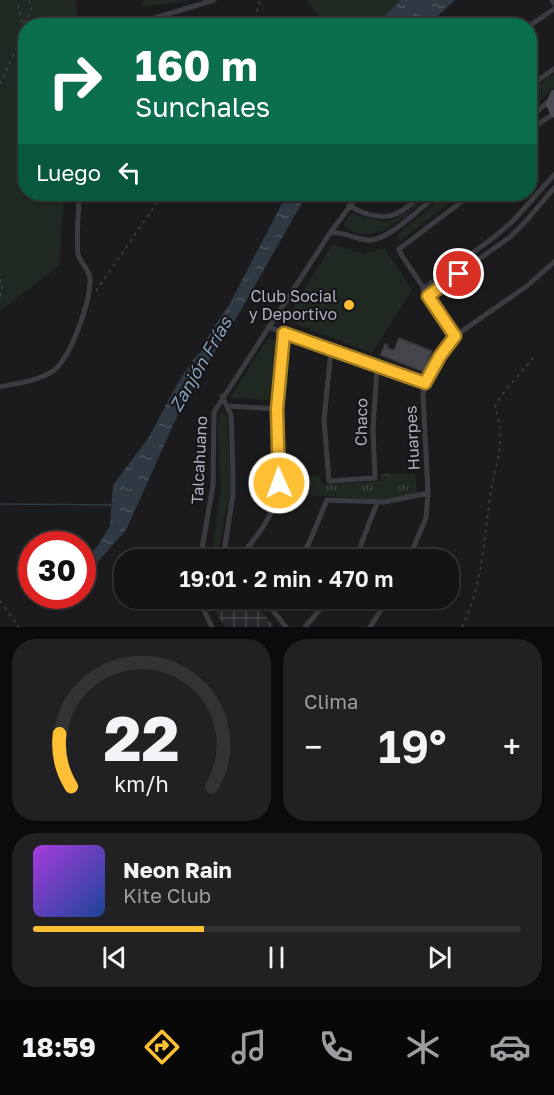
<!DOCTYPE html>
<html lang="es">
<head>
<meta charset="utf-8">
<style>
	:root { --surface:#141416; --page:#212123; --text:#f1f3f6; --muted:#9d9ea1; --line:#333335; --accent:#fdbf33 }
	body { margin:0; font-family:"Golos Text",sans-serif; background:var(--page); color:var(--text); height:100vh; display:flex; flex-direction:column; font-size:22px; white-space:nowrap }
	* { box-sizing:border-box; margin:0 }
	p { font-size:20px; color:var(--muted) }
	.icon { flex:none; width:33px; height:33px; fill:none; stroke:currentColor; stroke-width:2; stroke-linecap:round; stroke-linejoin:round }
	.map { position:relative; height:627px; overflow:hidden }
	.sheet { display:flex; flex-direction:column; gap:12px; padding:12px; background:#0b0b0c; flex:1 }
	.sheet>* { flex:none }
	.guide { position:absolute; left:18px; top:18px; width:519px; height:183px; border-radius:24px; box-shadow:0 2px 4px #0004,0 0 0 2px var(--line); background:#0b6e4f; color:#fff; overflow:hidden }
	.speed { position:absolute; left:18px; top:531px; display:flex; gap:12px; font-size:30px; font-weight:700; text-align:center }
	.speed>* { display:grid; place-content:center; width:78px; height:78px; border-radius:50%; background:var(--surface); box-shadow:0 2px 4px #0004,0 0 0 2px var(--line); line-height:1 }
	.speed .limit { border:9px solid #d22; background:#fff; color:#111 }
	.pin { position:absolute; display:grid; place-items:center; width:51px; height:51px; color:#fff; margin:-26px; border:3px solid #fff; border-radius:50%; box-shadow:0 2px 6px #0007 }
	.me { position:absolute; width:66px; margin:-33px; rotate:358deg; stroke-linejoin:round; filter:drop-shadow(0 0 4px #0008) }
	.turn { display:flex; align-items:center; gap:21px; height:126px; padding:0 18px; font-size:27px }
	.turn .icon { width:78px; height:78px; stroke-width:2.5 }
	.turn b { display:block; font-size:42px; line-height:51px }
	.then { display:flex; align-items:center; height:57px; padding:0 18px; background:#0003; gap:12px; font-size:22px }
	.big { font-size:45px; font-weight:600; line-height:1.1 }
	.sheet .widget { flex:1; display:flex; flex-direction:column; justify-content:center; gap:9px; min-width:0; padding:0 21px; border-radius:24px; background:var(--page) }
	.sheet .dial { align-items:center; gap:0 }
	.dial svg { height:156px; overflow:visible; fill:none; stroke:var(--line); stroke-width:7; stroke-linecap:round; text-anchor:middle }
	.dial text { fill:var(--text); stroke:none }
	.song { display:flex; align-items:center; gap:18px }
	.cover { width:72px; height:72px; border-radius:9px; background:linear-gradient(135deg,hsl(280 70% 55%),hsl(220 70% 35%)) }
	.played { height:6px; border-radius:3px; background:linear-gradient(90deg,var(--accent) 35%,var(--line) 35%) }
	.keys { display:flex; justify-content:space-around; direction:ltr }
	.heat { display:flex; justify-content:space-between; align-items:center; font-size:33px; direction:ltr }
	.sheet .tiles { flex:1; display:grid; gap:12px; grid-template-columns:1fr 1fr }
	.widget:last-child { grid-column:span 2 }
	.trip { position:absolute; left:114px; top:549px; width:345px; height:60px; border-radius:24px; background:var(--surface); box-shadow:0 2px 4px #0004,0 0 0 2px var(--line); font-weight:600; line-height:60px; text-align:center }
	.dock { display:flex; height:96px; justify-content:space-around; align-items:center; background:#080809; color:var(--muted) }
	.dock .icon { width:42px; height:42px }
	.dock .on { color:var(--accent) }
	.dock b { font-size:27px; color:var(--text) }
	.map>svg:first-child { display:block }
	.industrial { fill:url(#industrial-grid) }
	.grass { fill:url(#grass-tufts) }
	.park { fill:#202921 }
	.water { fill:url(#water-ripples) }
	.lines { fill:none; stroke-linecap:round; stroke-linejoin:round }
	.stream { stroke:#2f3943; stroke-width:1.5 }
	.building { fill:#44444a; stroke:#353439; stroke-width:1.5 }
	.path { stroke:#41434a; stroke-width:1.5; stroke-dasharray:3 4.5; stroke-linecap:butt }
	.street { stroke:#3b3c42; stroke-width:5 }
	.secondary { stroke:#494b53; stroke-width:8 }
	.route-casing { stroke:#a47c21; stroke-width:15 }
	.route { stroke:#fdbf33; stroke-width:10 }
	.poi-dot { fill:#fdbf33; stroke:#161518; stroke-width:2 }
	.labels { text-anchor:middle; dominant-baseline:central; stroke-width:4.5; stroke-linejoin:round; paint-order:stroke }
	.poi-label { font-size:16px; fill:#adb1bd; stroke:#161518; text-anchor:end }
	.street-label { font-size:16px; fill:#adb1bd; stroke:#161518 }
	.water-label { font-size:18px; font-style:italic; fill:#829eb9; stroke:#161518 }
</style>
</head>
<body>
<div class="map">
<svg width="554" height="627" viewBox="0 0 554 627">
	<defs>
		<pattern id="industrial-grid" width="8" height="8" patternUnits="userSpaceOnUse" patternTransform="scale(1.5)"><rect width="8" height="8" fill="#27262a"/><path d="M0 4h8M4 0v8" fill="none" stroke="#444347"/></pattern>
		<pattern id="grass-tufts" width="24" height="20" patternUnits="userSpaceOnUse" patternTransform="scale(1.5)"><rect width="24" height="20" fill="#202921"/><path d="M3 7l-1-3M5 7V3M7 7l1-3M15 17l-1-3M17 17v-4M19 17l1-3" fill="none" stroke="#3e463f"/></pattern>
		<pattern id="water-ripples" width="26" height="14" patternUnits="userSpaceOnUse" patternTransform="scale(1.5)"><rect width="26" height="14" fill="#2f3943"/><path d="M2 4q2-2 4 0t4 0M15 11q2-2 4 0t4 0" fill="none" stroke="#4a535c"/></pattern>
	</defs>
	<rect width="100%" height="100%" fill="#1b1b1d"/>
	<path class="industrial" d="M215 599H252L274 627H225L216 613Z"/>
	<path class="grass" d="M382 474H415L417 493 379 500 286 493 287 478 320 476 321 485 381 481Z"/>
	<path class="park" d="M0 0H76L77 25 26 26V194H64L59 266 0 311Z
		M143 0H194L141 7Z
		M307 0H401L375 26 325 25Z
		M554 74V88L530 110V90Z
		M426 194H431C411 211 371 253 344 225L349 215 352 213C388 227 400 222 426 194Z
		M447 194H461L400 241 397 235Z
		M332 244 364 254 384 247 412 290 372 353 286 320Z
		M268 338 277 341 269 400 230 398Z
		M220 412 227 417 231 487 217 556 212 555 221 487 218 426Z"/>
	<path class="water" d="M401 0H455L428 25H375Z
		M287 194H307L237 317 185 399 126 530 93 567 85 561 99 544 110 526 113 485 149 437 176 386 192 361 201 352 211 331 229 305Z"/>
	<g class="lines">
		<path class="stream" d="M0 504 113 505"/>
	</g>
	<path class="building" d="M399 338 432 351 424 372 380 355 385 344 388 345 387 348 394 350Z"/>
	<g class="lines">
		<path class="path" d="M23 23C30 16 33 10 29 0
			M253 26 260 0
			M0 84 24 32 17 0
			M0 279 2 285 0 300
			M96 291 163 194
			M0 601 19 627
			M462 627C484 583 484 531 492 484 496 466 502 448 500 429 499 422 497 414 495 407L501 396 534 357"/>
		<path class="street" d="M552 0 554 3
			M142 26 148 20 214 0
			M529 26 554 9
			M530 86 554 69
			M530 118 550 100
			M530 133 541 122 554 114
			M349 206C380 223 398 220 421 194
			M330 233C344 231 353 239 367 240 386 243 423 206 438 194
			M423 289 493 238 513 221 554 175
			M428 296 510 237 527 220 554 188
			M268 327 425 383
			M455 336 401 254 399 249 472 194
			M331 350 324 420 329 481 375 478 373 429 377 367
			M0 387C17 383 38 381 53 371 71 358 91 300 90 278 89 269 80 263 78 254 76 236 79 212 79 194
			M222 396 231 415 233 475V494L225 546 226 551 232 560
			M227 406 277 409
			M200 560 213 485 214 412 330 233 359 194
			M237 560C257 537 276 514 280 483L277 409 284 333
			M300 560 309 543 327 500 384 502 428 493
			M355 560 377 503
			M408 560 426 518 428 493 423 394 430 372 440 356 455 336 527 286 554 262
			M198 598 212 627
			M263 598 286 627
			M305 627 330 598
			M370 627 389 598"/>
		<path class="secondary" d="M554 94 550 104 554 113"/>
	</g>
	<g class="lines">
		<defs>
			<path id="route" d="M279 483 277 409 284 333 425 383 440 356 455 336 428 296 459 274"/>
		</defs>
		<use href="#route" class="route-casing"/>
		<use href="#route" class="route"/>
	</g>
	<circle class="poi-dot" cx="349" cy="305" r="6"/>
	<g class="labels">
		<g class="poi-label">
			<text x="337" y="296">Club Social<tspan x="337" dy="18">y Deportivo</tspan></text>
		</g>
		<g class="street-label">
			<text transform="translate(361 422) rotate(-89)">Chaco</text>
			<text transform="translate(412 438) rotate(-93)">Huarpes</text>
			<text transform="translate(199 460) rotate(-87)">Talcahuano</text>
		</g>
		<g class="water-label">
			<text transform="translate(200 364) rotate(-60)">Zanjón Frías</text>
		</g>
	</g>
</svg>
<div class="speed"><div class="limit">30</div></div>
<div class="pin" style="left:459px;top:274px;background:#d93025"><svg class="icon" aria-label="arrive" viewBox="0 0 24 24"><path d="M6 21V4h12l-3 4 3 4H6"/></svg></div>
<svg class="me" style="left:279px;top:483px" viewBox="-20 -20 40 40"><circle r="17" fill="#fdbf33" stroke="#fff" stroke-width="3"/><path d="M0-11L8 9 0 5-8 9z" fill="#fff"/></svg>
<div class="trip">19:01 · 2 min · 470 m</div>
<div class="guide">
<div class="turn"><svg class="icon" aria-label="right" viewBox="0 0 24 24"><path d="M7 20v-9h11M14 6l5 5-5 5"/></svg><div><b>160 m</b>Sunchales</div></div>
<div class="then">Luego<svg class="icon" aria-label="left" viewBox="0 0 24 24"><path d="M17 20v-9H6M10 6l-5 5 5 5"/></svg></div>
</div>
</div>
<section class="sheet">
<div class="tiles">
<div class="widget dial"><svg viewBox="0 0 100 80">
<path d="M14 69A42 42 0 1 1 86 69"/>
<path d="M14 69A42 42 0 0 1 8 42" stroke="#fdbf33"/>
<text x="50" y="56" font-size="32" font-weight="700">22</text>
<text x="50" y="72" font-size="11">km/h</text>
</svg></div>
<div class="widget"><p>Clima</p>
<div class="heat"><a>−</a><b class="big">19°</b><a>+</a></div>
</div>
<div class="widget">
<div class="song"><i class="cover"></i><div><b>Neon Rain</b><p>Kite Club</p></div></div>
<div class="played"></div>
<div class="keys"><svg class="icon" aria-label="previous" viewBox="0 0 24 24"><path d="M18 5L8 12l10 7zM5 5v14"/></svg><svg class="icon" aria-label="pause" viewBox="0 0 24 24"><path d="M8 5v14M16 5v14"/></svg><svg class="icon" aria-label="next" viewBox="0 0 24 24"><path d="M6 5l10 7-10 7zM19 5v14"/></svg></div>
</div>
</div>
</section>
<nav class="dock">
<b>18:59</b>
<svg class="icon on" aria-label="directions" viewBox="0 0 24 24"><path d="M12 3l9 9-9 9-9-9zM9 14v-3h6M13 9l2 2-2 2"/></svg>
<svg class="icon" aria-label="music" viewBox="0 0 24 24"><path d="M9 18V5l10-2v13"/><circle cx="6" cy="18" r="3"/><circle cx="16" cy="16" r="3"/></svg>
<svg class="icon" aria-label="phone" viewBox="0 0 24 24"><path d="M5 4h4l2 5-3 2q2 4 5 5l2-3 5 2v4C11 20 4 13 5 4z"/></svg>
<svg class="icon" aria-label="climate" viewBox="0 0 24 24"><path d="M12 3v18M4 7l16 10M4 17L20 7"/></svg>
<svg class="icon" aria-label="car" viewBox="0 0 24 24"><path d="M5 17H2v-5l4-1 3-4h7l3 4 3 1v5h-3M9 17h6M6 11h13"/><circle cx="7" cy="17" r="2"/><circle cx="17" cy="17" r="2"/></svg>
</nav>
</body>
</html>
